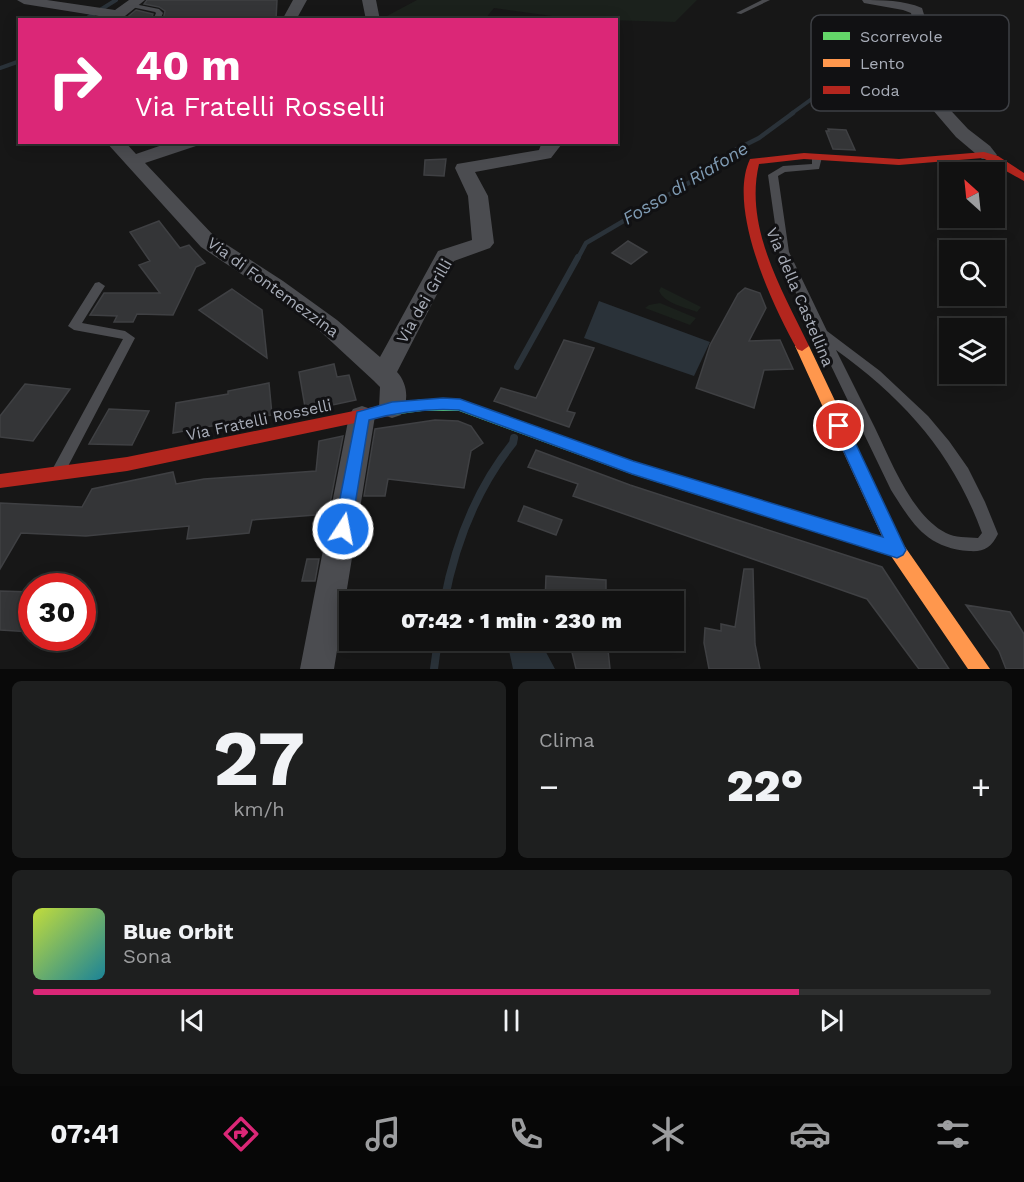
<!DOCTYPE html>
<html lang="it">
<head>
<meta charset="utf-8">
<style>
	:root { --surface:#111; --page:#1e1f1f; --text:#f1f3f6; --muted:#9c9d9f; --line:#303131; --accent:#db2777 }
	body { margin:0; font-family:"Work Sans",sans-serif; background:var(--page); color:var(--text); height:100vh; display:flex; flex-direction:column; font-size:22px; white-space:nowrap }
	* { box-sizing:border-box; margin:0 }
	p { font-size:20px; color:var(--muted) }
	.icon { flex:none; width:33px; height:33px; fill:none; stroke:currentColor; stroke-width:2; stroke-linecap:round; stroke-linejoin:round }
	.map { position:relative; height:669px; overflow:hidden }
	.drawer { display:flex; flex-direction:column; gap:12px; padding:12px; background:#090909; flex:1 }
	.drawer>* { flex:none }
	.top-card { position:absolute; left:18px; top:18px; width:600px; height:126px; border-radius:0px; box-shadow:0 3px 15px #0003,0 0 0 2px var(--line); background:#db2777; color:#fff; overflow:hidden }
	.needle { width:39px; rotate:333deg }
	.fabs { position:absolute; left:939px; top:162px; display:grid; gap:12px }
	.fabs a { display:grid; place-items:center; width:66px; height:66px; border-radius:0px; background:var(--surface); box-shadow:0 3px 15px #0003,0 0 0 2px var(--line); font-size:30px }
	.speed { position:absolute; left:18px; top:573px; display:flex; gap:12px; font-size:30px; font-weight:700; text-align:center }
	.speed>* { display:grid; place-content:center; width:78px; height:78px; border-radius:50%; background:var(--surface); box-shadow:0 3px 15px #0003,0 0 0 2px var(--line); line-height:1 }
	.speed .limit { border:9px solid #d22; background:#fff; color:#111 }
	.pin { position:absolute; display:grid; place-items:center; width:51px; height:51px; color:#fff; margin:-26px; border:3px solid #fff; border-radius:50%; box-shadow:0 2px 6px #0007 }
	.me { position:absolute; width:66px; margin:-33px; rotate:11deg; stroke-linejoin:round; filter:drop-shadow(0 0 4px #0008) }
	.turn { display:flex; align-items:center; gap:21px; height:126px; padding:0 18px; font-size:27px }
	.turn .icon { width:78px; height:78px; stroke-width:2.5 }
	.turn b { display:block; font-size:42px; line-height:51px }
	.big { font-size:45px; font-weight:800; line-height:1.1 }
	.drawer .tile { flex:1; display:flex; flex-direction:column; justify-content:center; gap:9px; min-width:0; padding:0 21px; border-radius:9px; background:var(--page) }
	.drawer .dial { align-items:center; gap:0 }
	.dial b { font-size:78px; line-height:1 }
	.song { display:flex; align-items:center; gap:18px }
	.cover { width:72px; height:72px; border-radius:9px; background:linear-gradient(135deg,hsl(70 70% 55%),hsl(190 70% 35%)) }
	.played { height:6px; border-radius:3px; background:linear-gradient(90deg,var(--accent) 80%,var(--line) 80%) }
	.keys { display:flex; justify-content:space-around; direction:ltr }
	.heat { display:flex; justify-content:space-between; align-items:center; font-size:33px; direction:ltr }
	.drawer .tiles { flex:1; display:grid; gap:12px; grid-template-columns:1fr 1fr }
	.tile:last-child { grid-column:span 2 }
	.trip { position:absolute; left:339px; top:591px; width:345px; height:60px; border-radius:0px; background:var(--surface); box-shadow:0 3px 15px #0003,0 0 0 2px var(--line); font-weight:800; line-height:60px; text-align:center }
	.menu { display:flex; height:96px; justify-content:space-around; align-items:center; background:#070707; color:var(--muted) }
	.menu .icon { width:42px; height:42px }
	.menu .current { color:var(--accent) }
	.menu b { font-size:27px; color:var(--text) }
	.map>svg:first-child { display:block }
	.green { fill:#1b211c }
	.water { fill:#2a3239 }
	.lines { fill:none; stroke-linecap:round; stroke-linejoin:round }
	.stream-far3 { stroke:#2a3239; stroke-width:4 }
	.stream-far2 { stroke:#2a3239; stroke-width:4.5 }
	.stream-far1 { stroke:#2a3239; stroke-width:6 }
	.stream { stroke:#2a3239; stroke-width:8 }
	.building { fill:#343537; stroke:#3f4043; stroke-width:1.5 }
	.lane { fill:#4b4c50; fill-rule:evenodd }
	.street { fill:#4b4c50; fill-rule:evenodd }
	.fast { fill:#63d668; fill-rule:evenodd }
	.slow { fill:#ff974d; fill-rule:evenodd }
	.jam { fill:#b3261e; fill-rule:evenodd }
	.route { fill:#1a73e8; stroke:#114b97; stroke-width:1.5 }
	.labels { text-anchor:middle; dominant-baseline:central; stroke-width:6; stroke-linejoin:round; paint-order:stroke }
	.street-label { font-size:16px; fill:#a8adb8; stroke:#111113 }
	.water-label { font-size:18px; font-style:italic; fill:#7f9bb3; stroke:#111113 }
	.key { fill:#111113; stroke:#3e4045; stroke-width:1.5 }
	.key-label { font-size:16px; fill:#a8adb8 }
</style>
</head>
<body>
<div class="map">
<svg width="1024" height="669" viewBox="0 0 1024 669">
	<rect width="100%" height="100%" fill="#171717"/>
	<path class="green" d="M417 0H697L675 22 574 19 494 8 485 19 387 20 385 17Z
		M661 287 701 307 697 312C685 307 665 304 659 291Z
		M660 303 696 318 690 325 645 308 649 305Z"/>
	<path class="water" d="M599 301 710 342 694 376 584 338Z
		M507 641H540L555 669H513Z"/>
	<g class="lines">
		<path class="stream-far3" d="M84 20 116 0
			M0 68 20 61
			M791 114 842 77 836 54 841 49 874 32"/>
		<path class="stream-far2" d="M578 258 586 243 704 174 723 162 733 151 759 138 793 113"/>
		<path class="stream-far1" d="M517 367 578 257"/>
		<path class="stream" d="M444 602C455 544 476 489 513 443L514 438
			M434 669 438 640"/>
	</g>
	<path class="building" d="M147 0H277L276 20H163L165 11 159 7 144 4Z
		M136 10 153 14 151 20H124Z
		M828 129 846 130 855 150 833 149 826 131H829Z
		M446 159 444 176 424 175 425 160Z
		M159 221 180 248 189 245 205 263 196 267 173 315 137 314 133 322H114L117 316 90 315 104 293H160L139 265 150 261 130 232Z
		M628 241 647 252 631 264 612 253Z
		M745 288 760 293 766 308 749 341 780 340 793 369 764 370 754 408 696 388 710 345 738 294Z
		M232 289 262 310 267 358 199 310Z
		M564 340 594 348 567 411 575 413 569 427 494 401 501 388 536 398Z
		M334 364 337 377 349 375 356 400 323 407 324 403 305 407 299 372Z
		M269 383 272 415 173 433 176 403 228 394V391Z
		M25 384 70 389 33 441 0 437V416Z
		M109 409 149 411 132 445 89 444Z
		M435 420 458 421 471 426 483 443 471 451 464 488 388 479 385 496H364L375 429Z
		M343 436 328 514 252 520 249 533 187 539 189 526 86 536 21 533 0 569V503L82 507 92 489 173 472 176 484 204 479 316 471 319 441Z
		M536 450 630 485 882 567 949 669H919L867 599 573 496 578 484 528 467Z
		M524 506 562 520 556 535 518 521Z
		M307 559H319L315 581H302Z
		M744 569H753L755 644 760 669H709L704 643 705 628 721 631V624L735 627Z
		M546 576 606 580V602H545Z
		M0 591 32 592V632L0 630Z
		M966 605 1010 612 1024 634V669H1006L999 651Z
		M569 640H607L610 669H576Z"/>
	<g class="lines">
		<path class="lane" d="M762 0H770L741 14 736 13Z
			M129 3 159 9 163 13 160 20H153L156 13 155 12 127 6 126 5Z
			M817 154 822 157 819 169 785 172 778 176 789 252 827 331 880 371 928 416 949 441 968 468 985 502 998 534C991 548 984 552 969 551 926 548 912 523 891 490L794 289 779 252 768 175 783 166 812 164V157ZM836 350C904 399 953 453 982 533L978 538C967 537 955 538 946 533 912 516 891 461 875 428 862 402 849 376 836 350Z
			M99 282 105 286 82 323 125 331 135 338 64 474 59 476 54 474 52 470 123 339 74 330 68 326 95 283Z"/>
		<path class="street" d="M17 0H47L115 10 129 0H145L120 20H103L105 17 24 4Z
			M293 0H307L296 20H282Z
			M362 0H376L380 20H366Z
			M862 0C883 0 903 0 922 8L931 37 947 56 942 101 968 129 990 146 997 155 994 159H982L956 137 926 102 931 56 917 38 911 13 903 10 864 3Z
			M106 142H125L136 154 171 142H199L196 146 145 163 215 237 283 281 337 320 380 357 438 251 472 240 468 196 455 168 457 164 539 150 542 142H560L561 145 551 158 475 172 488 196 494 243 490 248 454 261 397 372C408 384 409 401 401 415L392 418 383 415 379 408 380 387 374 381 321 332 267 291 201 247Z
			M362 406 371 409 375 416 334 669H300L349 416 353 409Z"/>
		<path class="fast" d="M422 399H460L633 461 897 542 903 544 906 550 903 556 897 558 631 474 459 411H422L393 415 388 413 386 409 388 405Z"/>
		<path class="slow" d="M802 341 809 346 903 544 990 669H968L891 556 795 346Z"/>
		<path class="jam" d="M984 152 998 156 1024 173V181L983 158 899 165 804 159 759 164C744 227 782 290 809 346L802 351 797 349C772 305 727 208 750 159L804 153 899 159Z
			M393 403 398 405 400 409 398 413 393 415 127 471 0 488V474L127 457Z"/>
	</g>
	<path class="route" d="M443 398 460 399 633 461 883 537 832 426 834 421H845L906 550 903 555 897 558 632 474 459 410C429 408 398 412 369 420L351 529 349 534 343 537 337 534 334 529 357 412 392 402Z"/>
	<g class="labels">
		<g class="street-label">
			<text transform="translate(273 287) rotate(36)">Via di Fontemezzina</text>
			<text transform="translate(800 297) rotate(67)">Via della Castellina</text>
			<text transform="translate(424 301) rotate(-60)">Via dei Grilli</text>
			<text transform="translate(259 420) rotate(-12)">Via Fratelli Rosselli</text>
		</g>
		<g class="water-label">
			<text transform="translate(685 183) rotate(-31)">Fosso di Riafone</text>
		</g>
	</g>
	<rect x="811" y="15" width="198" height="96" rx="9" class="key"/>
	<rect x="823" y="32" width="27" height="8" fill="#63d668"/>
	<rect x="823" y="59" width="27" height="8" fill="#ff974d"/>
	<rect x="823" y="86" width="27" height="8" fill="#b3261e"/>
	<g class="key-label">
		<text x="860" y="42">Scorrevole</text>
		<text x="860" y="69">Lento</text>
		<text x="860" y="96">Coda</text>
	</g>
</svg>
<div class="fabs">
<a><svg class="needle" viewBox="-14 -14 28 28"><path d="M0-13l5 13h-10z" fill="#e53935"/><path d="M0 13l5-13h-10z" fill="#9c9d9f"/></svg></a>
<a><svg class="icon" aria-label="search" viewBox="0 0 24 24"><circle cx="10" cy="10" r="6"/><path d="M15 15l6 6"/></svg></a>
<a><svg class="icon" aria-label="layers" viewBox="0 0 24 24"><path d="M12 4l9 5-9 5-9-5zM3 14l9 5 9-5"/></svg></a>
</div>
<div class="speed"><div class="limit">30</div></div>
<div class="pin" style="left:839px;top:426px;background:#d93025"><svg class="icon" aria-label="arrive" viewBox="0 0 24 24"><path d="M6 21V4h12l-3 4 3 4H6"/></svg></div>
<svg class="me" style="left:343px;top:529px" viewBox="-20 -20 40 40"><circle r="17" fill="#1a73e8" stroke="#fff" stroke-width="3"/><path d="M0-11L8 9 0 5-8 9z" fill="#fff"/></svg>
<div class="trip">07:42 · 1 min · 230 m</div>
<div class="top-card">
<div class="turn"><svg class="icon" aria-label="right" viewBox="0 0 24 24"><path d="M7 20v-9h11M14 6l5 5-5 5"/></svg><div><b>40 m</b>Via Fratelli Rosselli</div></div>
</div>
</div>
<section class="drawer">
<div class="tiles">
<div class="tile dial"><b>27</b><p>km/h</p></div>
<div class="tile"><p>Clima</p>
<div class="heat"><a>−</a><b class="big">22°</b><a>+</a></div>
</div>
<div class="tile">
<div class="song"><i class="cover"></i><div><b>Blue Orbit</b><p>Sona</p></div></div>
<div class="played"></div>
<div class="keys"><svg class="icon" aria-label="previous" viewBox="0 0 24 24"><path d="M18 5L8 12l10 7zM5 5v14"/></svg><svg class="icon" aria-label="pause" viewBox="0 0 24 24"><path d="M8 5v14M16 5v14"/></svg><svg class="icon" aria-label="next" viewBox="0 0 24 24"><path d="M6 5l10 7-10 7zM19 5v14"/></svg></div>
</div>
</div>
</section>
<nav class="menu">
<b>07:41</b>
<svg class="icon current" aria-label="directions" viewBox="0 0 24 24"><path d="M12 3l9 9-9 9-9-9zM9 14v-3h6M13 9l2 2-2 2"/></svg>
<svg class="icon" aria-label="music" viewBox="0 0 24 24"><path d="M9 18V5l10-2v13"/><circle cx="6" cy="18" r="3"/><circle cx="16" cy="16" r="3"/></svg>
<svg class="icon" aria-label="phone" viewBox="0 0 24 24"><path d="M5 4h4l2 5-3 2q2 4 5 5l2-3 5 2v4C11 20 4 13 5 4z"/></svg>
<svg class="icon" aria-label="climate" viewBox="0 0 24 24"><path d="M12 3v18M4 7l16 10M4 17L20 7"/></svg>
<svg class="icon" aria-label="car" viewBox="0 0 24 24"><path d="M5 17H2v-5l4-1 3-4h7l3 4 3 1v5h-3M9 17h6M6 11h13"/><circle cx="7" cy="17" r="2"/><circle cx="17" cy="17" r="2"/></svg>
<svg class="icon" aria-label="filters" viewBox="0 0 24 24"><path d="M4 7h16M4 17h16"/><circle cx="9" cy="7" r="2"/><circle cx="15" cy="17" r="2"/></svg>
</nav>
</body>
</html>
